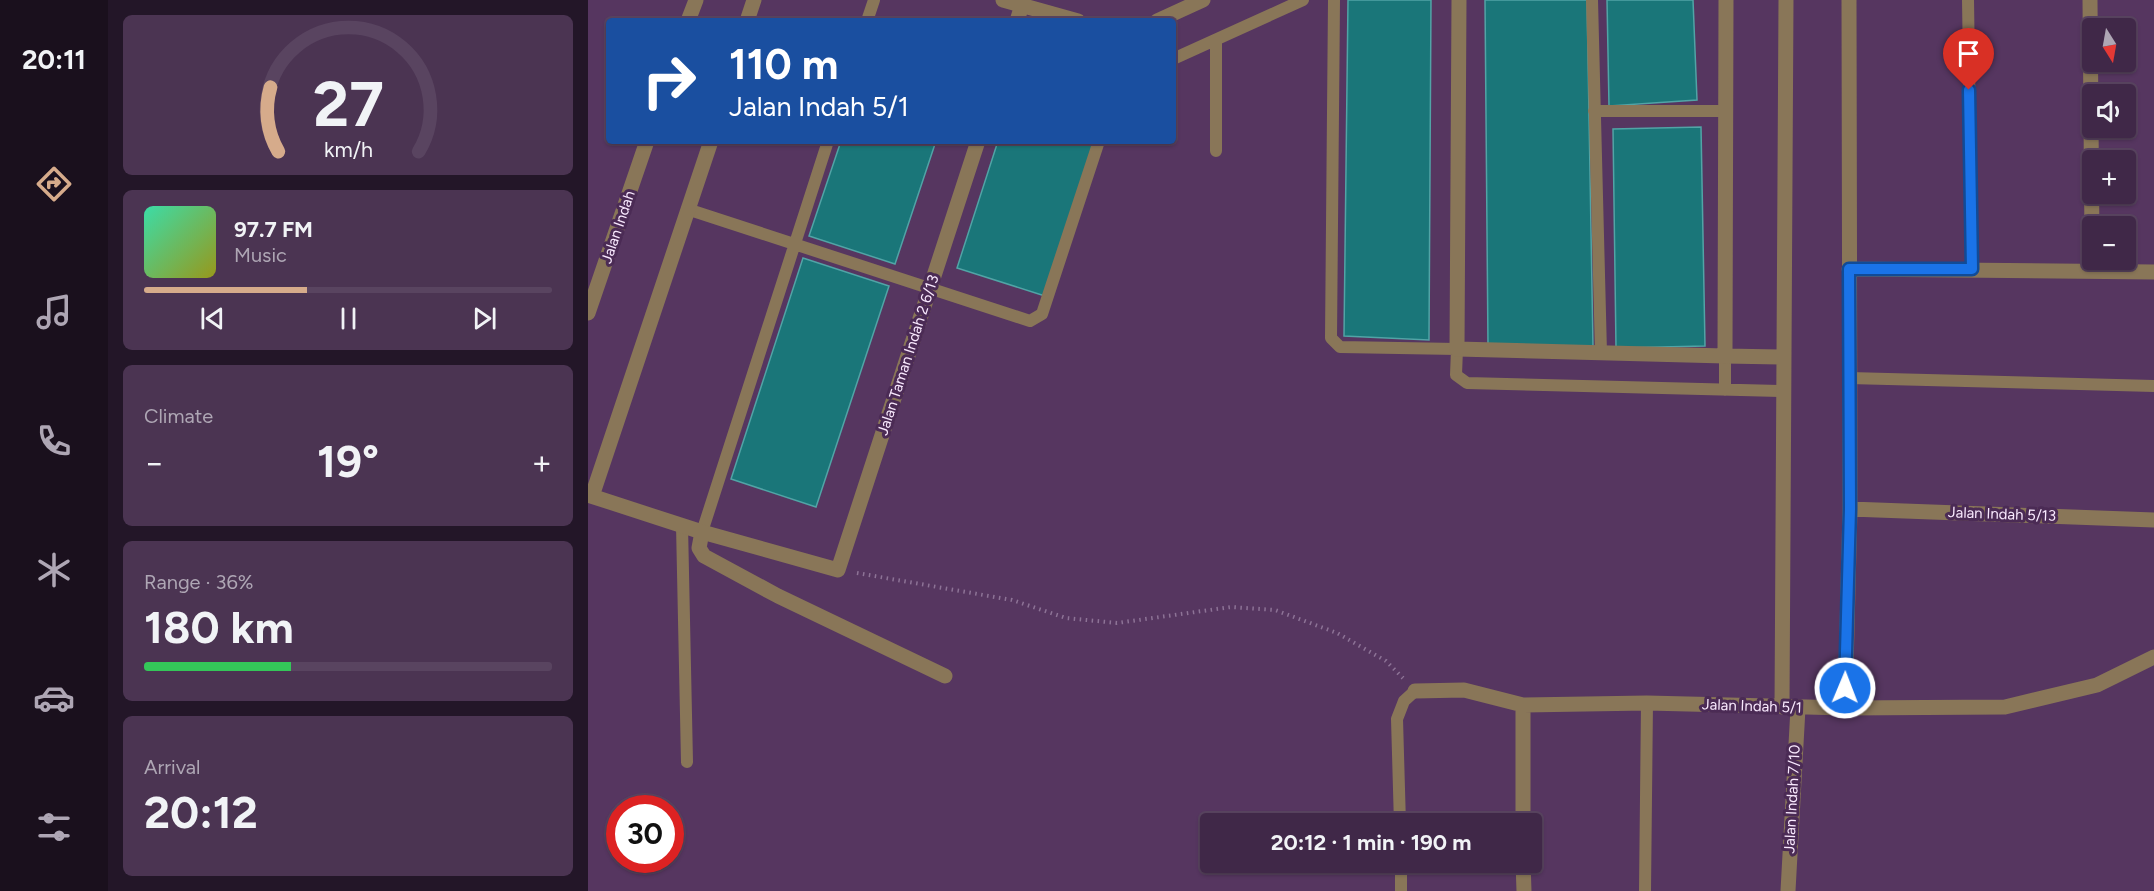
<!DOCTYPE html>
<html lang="en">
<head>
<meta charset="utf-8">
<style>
	:root { --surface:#402848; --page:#4b3452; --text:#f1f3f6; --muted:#aea6b4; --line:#594460; --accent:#d6ab8b }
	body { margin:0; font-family:Figtree,sans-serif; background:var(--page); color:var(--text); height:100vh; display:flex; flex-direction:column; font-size:22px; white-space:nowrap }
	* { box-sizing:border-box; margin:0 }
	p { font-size:20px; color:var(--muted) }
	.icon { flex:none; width:33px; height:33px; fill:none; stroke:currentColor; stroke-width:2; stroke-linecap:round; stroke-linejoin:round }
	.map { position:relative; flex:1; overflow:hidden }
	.drawer { display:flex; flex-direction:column; gap:15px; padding:15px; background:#231628; width:480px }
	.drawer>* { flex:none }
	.banner { position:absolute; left:18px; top:18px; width:570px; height:126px; border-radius:6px; box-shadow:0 2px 4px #0004,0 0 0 2px var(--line); background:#1a4fa0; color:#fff; overflow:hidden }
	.needle { width:39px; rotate:169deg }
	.controls { position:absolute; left:1494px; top:18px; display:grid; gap:12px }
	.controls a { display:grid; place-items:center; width:54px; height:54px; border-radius:6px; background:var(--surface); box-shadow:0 2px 4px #0004,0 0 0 2px var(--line); font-size:30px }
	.speed { position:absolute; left:18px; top:795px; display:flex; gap:12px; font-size:30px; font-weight:700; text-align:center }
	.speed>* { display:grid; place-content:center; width:78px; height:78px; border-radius:50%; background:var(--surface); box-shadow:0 2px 4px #0004,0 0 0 2px var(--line); line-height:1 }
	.speed .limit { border:9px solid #d22; background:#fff; color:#111 }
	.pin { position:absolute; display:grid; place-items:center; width:51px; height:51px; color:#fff; margin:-62px -26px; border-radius:50% 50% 50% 0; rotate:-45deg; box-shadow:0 0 6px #0007 }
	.pin .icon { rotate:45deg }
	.me { position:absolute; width:66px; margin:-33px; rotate:1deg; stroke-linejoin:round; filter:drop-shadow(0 0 4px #0008) }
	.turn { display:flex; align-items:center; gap:21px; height:126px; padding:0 24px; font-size:27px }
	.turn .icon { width:78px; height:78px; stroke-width:2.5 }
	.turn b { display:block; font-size:42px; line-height:51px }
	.big { font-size:45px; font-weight:700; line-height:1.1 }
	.drawer .widget { flex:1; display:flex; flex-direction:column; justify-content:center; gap:9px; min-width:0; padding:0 21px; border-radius:9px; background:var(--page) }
	.drawer .dial { align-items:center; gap:0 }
	.dial svg { height:156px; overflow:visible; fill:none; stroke:var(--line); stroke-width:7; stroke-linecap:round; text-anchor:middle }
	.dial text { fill:var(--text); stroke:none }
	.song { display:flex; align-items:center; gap:18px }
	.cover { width:72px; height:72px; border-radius:9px; background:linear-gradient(135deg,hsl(160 70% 55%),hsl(60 70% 35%)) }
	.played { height:6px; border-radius:3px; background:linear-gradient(90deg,var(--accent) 40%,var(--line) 40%) }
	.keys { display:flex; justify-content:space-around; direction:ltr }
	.heat { display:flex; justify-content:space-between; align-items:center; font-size:33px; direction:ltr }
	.charge { height:9px; border-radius:4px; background:linear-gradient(90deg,#34c759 36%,var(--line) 0) }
	.trip { position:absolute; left:612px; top:813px; width:342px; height:60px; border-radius:6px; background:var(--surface); box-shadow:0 2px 4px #0004,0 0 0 2px var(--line); font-weight:700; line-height:60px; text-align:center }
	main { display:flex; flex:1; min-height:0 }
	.tab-bar { display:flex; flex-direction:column; width:108px; justify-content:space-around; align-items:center; background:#1a101d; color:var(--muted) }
	.tab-bar .icon { width:42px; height:42px }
	.tab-bar .selected { color:var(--accent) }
	.tab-bar b { font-size:27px; color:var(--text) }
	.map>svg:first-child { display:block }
	.building { fill:#1a7679; stroke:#51a4a6; stroke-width:1.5 }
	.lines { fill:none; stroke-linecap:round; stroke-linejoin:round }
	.path { stroke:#8d7396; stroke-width:4; stroke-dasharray:1.5 4.5; stroke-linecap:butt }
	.lane { stroke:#897658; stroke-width:12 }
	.street { stroke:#897658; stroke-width:15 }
	.route-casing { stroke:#114b97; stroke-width:15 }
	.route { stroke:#1a73e8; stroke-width:10 }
	.labels { text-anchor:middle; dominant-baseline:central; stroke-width:6; stroke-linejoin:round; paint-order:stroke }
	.street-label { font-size:15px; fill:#f9e9fe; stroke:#4b2b55 }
</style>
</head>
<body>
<main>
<nav class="tab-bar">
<b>20:11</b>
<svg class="icon selected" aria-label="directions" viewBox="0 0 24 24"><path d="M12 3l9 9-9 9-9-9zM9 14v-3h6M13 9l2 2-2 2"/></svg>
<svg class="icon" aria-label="music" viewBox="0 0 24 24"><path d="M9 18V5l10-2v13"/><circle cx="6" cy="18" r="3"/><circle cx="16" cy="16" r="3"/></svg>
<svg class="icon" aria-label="phone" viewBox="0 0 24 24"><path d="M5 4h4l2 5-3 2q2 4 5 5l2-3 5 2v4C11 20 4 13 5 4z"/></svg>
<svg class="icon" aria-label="climate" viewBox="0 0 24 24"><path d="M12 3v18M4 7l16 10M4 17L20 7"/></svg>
<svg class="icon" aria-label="car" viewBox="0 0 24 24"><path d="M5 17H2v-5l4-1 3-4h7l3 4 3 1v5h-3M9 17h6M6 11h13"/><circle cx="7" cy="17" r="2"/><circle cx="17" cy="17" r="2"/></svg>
<svg class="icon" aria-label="filters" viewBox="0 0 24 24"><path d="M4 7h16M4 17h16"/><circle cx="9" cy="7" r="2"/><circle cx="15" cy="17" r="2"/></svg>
</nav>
<section class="drawer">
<div class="widget dial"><svg viewBox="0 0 100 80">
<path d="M14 69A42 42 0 1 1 86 69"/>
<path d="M14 69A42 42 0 0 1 10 36" stroke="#d6ab8b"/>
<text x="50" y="56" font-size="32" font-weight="700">27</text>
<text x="50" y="72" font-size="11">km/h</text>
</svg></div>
<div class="widget">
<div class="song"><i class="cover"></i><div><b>97.7 FM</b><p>Music</p></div></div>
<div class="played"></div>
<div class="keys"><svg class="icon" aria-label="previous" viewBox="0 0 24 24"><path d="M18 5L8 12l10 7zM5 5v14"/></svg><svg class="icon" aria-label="pause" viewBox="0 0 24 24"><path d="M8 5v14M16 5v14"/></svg><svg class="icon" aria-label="next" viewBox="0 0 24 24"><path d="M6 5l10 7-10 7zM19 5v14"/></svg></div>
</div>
<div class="widget"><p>Climate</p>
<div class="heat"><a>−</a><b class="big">19°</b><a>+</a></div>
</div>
<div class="widget"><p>Range · 36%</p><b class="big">180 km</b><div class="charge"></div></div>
<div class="widget"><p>Arrival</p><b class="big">20:12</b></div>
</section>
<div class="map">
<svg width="1566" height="891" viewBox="0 0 1566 891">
	<rect width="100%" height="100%" fill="#563660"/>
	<path class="building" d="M760 0H843L841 340 756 336Z
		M897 0H999L1005 347 900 346Z
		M1019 0H1105L1109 100 1021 106Z
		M1113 127 1117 346 1028 348 1025 129Z
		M253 141H348L307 264 221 236Z
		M410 141H507L457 296 369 268Z
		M215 258 301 286 228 507 143 479Z"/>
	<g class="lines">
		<path class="path" d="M269 573 424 600 478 618 529 623 643 607 687 610 749 633 798 661 815 678"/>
		<path class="lane" d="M746 0 743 338 752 347 869 349 868 375 879 383 1195 391
			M1004 0 1013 353
			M1380 0 1384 269
			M279 21 286 0
			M628 40V151
			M585 59 715 0
			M1006 111H1138
			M102 210 442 321 454 314 511 141
			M1261 378 1566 386
			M1137 390V356
			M94 525 99 762
			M114 532 240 141
			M812 824 809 719 816 701 827 691
			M813 862V891
			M1057 891 1059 703"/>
		<path class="street" d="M415 0 490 21
			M871 0 869 349 1137 356
			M1138 0 1137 356 1195 357
			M1502 0 1504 241
			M100 21 108 0
			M159 21 166 0
			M429 21 434 5
			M569 21 615 0
			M1261 269 1566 272
			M0 313 59 141
			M0 495 114 532 250 570 390 141
			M4 496 123 141
			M1262 509 1566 520
			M114 532 111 548 116 556 190 596 357 676
			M827 691 876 690 935 705 1059 703 1257 708 1417 707 1509 685 1566 657
			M1194 707 1198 0
			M1257 708 1262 509 1261 0
			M935 824V705
			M935 862 936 891
			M1200 891 1210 708"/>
	</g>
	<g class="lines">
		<defs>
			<path id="route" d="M1257 688 1262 509 1261 269H1384L1381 90"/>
		</defs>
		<use href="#route" class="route-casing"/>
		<use href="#route" class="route"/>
	</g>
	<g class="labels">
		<g class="street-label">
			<text transform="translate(30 227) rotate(-71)">Jalan Indah</text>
			<text transform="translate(320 355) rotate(-72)">Jalan Taman Indah 2 6/13</text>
			<text transform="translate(1414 514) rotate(2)">Jalan Indah 5/13</text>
			<text transform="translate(1164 706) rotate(2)">Jalan Indah 5/1</text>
			<text transform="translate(1204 799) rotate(-87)">Jalan Indah 7/10</text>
		</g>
	</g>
</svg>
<div class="controls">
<a><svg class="needle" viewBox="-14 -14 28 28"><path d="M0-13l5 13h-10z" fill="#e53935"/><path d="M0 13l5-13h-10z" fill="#aea6b4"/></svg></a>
<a><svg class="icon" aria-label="sound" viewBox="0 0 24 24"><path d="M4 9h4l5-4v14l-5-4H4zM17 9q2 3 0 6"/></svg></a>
<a>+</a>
<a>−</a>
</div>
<div class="speed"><div class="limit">30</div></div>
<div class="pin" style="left:1381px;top:90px;background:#d93025"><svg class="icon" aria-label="arrive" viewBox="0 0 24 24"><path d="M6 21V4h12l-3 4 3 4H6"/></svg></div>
<svg class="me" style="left:1257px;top:688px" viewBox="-20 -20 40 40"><circle r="17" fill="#1a73e8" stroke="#fff" stroke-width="3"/><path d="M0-11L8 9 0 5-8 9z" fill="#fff"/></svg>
<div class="trip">20:12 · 1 min · 190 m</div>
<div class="banner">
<div class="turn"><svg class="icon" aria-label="right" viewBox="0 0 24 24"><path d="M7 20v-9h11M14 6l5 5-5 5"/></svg><div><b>110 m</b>Jalan Indah 5/1</div></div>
</div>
</div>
</main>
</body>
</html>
